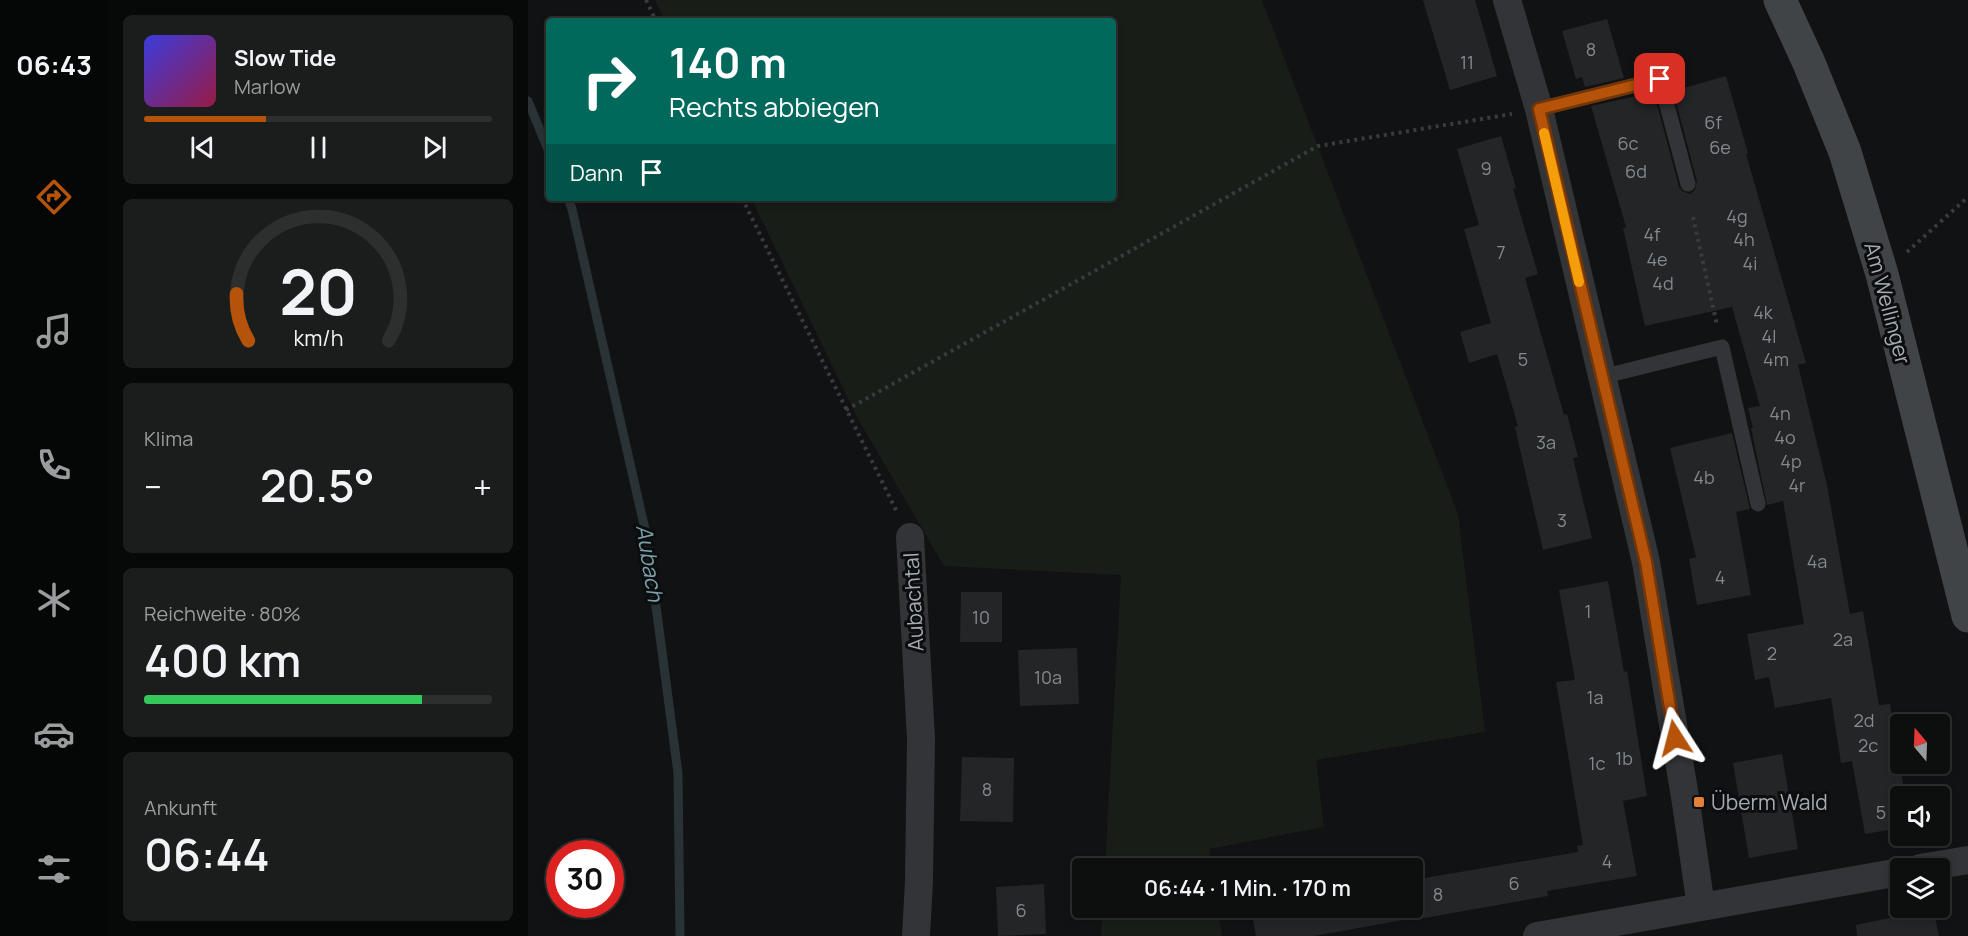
<!DOCTYPE html>
<html lang="de">
<head>
<meta charset="utf-8">
<style>
	:root { --surface:#0d0e0e; --page:#1b1c1c; --text:#f1f3f6; --muted:#9a9c9e; --line:#2d2e2e; --accent:#b45309 }
	body { margin:0; font-family:Manrope,sans-serif; background:var(--page); color:var(--text); height:100vh; display:flex; flex-direction:column; font-size:22px; white-space:nowrap }
	* { box-sizing:border-box; margin:0 }
	p { font-size:20px; color:var(--muted) }
	.icon { flex:none; width:33px; height:33px; fill:none; stroke:currentColor; stroke-width:2; stroke-linecap:round; stroke-linejoin:round }
	.map { position:relative; flex:1; overflow:hidden }
	.sheet { display:flex; flex-direction:column; gap:15px; padding:15px; background:#070808; width:420px }
	.sheet>* { flex:none }
	.banner { position:absolute; left:18px; top:18px; width:570px; height:183px; border-radius:6px; box-shadow:0 3px 9px #0003,0 0 0 2px var(--line); background:#00695c; color:#fff; overflow:hidden }
	.needle { width:39px; rotate:341deg }
	.tools { position:absolute; left:1362px; top:714px; display:grid; gap:12px }
	.tools a { display:grid; place-items:center; width:60px; height:60px; border-radius:6px; background:var(--surface); box-shadow:0 3px 9px #0003,0 0 0 2px var(--line); font-size:30px }
	.speed { position:absolute; left:18px; top:840px; display:flex; gap:12px; font-size:30px; font-weight:700; text-align:center }
	.speed>* { display:grid; place-content:center; width:78px; height:78px; border-radius:50%; background:var(--surface); box-shadow:0 3px 9px #0003,0 0 0 2px var(--line); line-height:1 }
	.speed .limit { border:9px solid #d22; background:#fff; color:#111 }
	.pin { position:absolute; display:grid; place-items:center; width:51px; height:51px; color:#fff; margin:-26px; border-radius:12px; box-shadow:0 3px 9px #0006 }
	.me { position:absolute; width:66px; margin:-33px; rotate:351deg; stroke-linejoin:round; filter:drop-shadow(0 0 4px #0008) }
	.turn { display:flex; align-items:center; gap:21px; height:126px; padding:0 24px; font-size:27px }
	.turn .icon { width:78px; height:78px; stroke-width:2.5 }
	.turn b { display:block; font-size:42px; line-height:51px }
	.then { display:flex; align-items:center; height:57px; padding:0 24px; background:#0003; gap:12px; font-size:22px }
	.big { font-size:45px; font-weight:600; line-height:1.1 }
	.sheet .widget { flex:1; display:flex; flex-direction:column; justify-content:center; gap:9px; min-width:0; padding:0 21px; border-radius:9px; background:var(--page) }
	.sheet .dial { align-items:center; gap:0 }
	.dial svg { height:156px; overflow:visible; fill:none; stroke:var(--line); stroke-width:7; stroke-linecap:round; text-anchor:middle }
	.dial text { fill:var(--text); stroke:none }
	.song { display:flex; align-items:center; gap:18px }
	.cover { width:72px; height:72px; border-radius:9px; background:linear-gradient(135deg,hsl(240 70% 55%),hsl(340 70% 35%)) }
	.played { height:6px; border-radius:3px; background:linear-gradient(90deg,var(--accent) 35%,var(--line) 35%) }
	.keys { display:flex; justify-content:space-around; direction:ltr }
	.heat { display:flex; justify-content:space-between; align-items:center; font-size:33px; direction:ltr }
	.charge { height:9px; border-radius:4px; background:linear-gradient(90deg,#34c759 80%,var(--line) 0) }
	.trip { position:absolute; left:544px; top:858px; width:351px; height:60px; border-radius:6px; background:var(--surface); box-shadow:0 3px 9px #0003,0 0 0 2px var(--line); font-weight:600; line-height:60px; text-align:center }
	main { display:flex; flex:1; min-height:0 }
	.tabs { display:flex; flex-direction:column; width:108px; justify-content:space-around; align-items:center; background:#050606; color:var(--muted) }
	.tabs .icon { width:42px; height:42px }
	.tabs .selected { color:var(--accent) }
	.tabs b { font-size:27px; color:var(--text) }
	.map>svg:first-child { display:block }
	.green { fill:#181d18 }
	.lines { fill:none; stroke-linecap:round; stroke-linejoin:round }
	.stream { stroke:#293335; stroke-width:9 }
	.building { fill:#242527 }
	.path { stroke:#393c3e; stroke-width:4; stroke-dasharray:3 4.5; stroke-linecap:butt }
	.lane { stroke:#333437; stroke-width:15 }
	.street { stroke:#333437; stroke-width:28 }
	.secondary { stroke:#414447; stroke-width:33 }
	.route-casing { stroke:#753606; stroke-width:15 }
	.route { stroke:#b45309; stroke-width:10 }
	.slow { stroke:#f59e0b; stroke-width:10 }
	.poi-dot { fill:#e48037; stroke:#0c0d0e; stroke-width:2 }
	.labels { text-anchor:middle; dominant-baseline:central; stroke-width:6; stroke-linejoin:round; paint-order:stroke }
	.number-label { font-size:18px; fill:#838a8e }
	.street-label { font-size:21px; fill:#a4acb2; stroke:#0c0d0e }
	.poi-label { font-size:21px; fill:#a4acb2; stroke:#0c0d0e; text-anchor:start }
	.water-label { font-size:22px; font-style:italic; fill:#7ca1ac; stroke:#0c0d0e }
</style>
</head>
<body>
<main>
<nav class="tabs">
<b>06:43</b>
<svg class="icon selected" aria-label="directions" viewBox="0 0 24 24"><path d="M12 3l9 9-9 9-9-9zM9 14v-3h6M13 9l2 2-2 2"/></svg>
<svg class="icon" aria-label="music" viewBox="0 0 24 24"><path d="M9 18V5l10-2v13"/><circle cx="6" cy="18" r="3"/><circle cx="16" cy="16" r="3"/></svg>
<svg class="icon" aria-label="phone" viewBox="0 0 24 24"><path d="M5 4h4l2 5-3 2q2 4 5 5l2-3 5 2v4C11 20 4 13 5 4z"/></svg>
<svg class="icon" aria-label="climate" viewBox="0 0 24 24"><path d="M12 3v18M4 7l16 10M4 17L20 7"/></svg>
<svg class="icon" aria-label="car" viewBox="0 0 24 24"><path d="M5 17H2v-5l4-1 3-4h7l3 4 3 1v5h-3M9 17h6M6 11h13"/><circle cx="7" cy="17" r="2"/><circle cx="17" cy="17" r="2"/></svg>
<svg class="icon" aria-label="filters" viewBox="0 0 24 24"><path d="M4 7h16M4 17h16"/><circle cx="9" cy="7" r="2"/><circle cx="15" cy="17" r="2"/></svg>
</nav>
<section class="sheet">
<div class="widget">
<div class="song"><i class="cover"></i><div><b>Slow Tide</b><p>Marlow</p></div></div>
<div class="played"></div>
<div class="keys"><svg class="icon" aria-label="previous" viewBox="0 0 24 24"><path d="M18 5L8 12l10 7zM5 5v14"/></svg><svg class="icon" aria-label="pause" viewBox="0 0 24 24"><path d="M8 5v14M16 5v14"/></svg><svg class="icon" aria-label="next" viewBox="0 0 24 24"><path d="M6 5l10 7-10 7zM19 5v14"/></svg></div>
</div>
<div class="widget dial"><svg viewBox="0 0 100 80">
<path d="M14 69A42 42 0 1 1 86 69"/>
<path d="M14 69A42 42 0 0 1 8 45" stroke="#b45309"/>
<text x="50" y="56" font-size="32" font-weight="700">20</text>
<text x="50" y="72" font-size="11">km/h</text>
</svg></div>
<div class="widget"><p>Klima</p>
<div class="heat"><a>−</a><b class="big">20.5°</b><a>+</a></div>
</div>
<div class="widget"><p>Reichweite · 80%</p><b class="big">400 km</b><div class="charge"></div></div>
<div class="widget"><p>Ankunft</p><b class="big">06:44</b></div>
</section>
<div class="map">
<svg width="1440" height="936" viewBox="0 0 1440 936">
	<rect width="100%" height="100%" fill="#111213"/>
	<path class="green" d="M127 0H734L930 514 957 732 788 760 796 827 681 849 684 868H577L593 575 416 566 330 419 223 198H585V21H137Z
		M575 908H690L694 936H573Z"/>
	<g class="lines">
		<path class="stream" d="M0 101 21 152
			M40 198 44 209 119 538 150 773 152 936"/>
	</g>
	<path class="building" d="M895 0H947L969 76 922 90Z
		M1079 19 1096 78 1057 87 1054 77 1048 79 1034 31Z
		M1198 76 1220 153 1218 154 1278 363 1270 365 1299 485 1322 614 1335 611 1351 705 1362 704 1377 796H1372V828L1337 834 1324 761 1313 763 1303 698 1247 708 1241 677 1227 680 1219 634 1276 624 1255 501 1239 505 1223 428H1225L1220 408 1232 406 1204 307 1117 326 1095 228 1098 227 1063 106 1113 95 1114 100 1127 97 1151 187 1154 191 1162 194 1167 190 1169 181 1145 91Z
		M973 136 988 188 985 189 1010 274 997 278 1036 415 1039 414 1050 457 1045 458 1064 538 1015 550 987 427 990 426 969 354 941 363 932 332 963 323 936 229 951 225 929 149Z
		M1204 433 1222 509 1208 512 1223 595 1169 605 1161 559 1168 557 1142 448Z
		M1080 581 1096 672 1099 671 1119 796 1095 801 1109 876 1019 891 1020 896 885 920V880L1050 852 1049 846 1055 845 1028 682 1047 680 1031 590Z
		M433 592H474V642H432Z
		M549 648 551 704 492 706 490 650Z
		M1254 754 1270 849 1221 858 1205 763Z
		M434 757 486 758 485 822 432 821Z
		M516 884 518 934 470 936 468 887Z
		M723 908H874L875 920 786 936H728Z
		M1405 909 1411 936H1329L1328 925Z"/>
	<g class="lines">
		<path class="path" d="M118 0 128 21
			M214 198 369 512
			M1165 217 1189 325
			M1379 252 1440 197
			M318 410 790 146 984 114"/>
		<path class="lane" d="M1011 109 1132 79 1160 184
			M1073 377 1194 347 1230 504"/>
		<path class="street" d="M979 0 1011 109 1118 562 1158 803 1173 907
			M382 537 393 739 391 881 388 936
			M1392 868 1440 860
			M1009 936 1372 872"/>
		<path class="secondary" d="M1252 0 1281 63 1317 152 1354 274 1440 616"/>
	</g>
	<g class="lines">
		<defs>
			<path id="route" d="M1132 79 1011 109 1118 562 1147 738"/>
		</defs>
		<use href="#route" class="route-casing"/>
		<use href="#route" class="route"/>
		<path class="slow" d="M1016 133 1051 282"/>
	</g>
	<rect class="poi-dot" x="1165" y="796" width="12" height="12" rx="3"/>
	<g class="labels">
		<g class="number-label">
			<text x="1063" y="49">8</text>
			<text x="939" y="62">11</text>
			<text x="1185" y="122">6f</text>
			<text x="1100" y="143">6c</text>
			<text x="1192" y="147">6e</text>
			<text x="958" y="168">9</text>
			<text x="1108" y="171">6d</text>
			<text x="1209" y="216">4g</text>
			<text x="1124" y="234">4f</text>
			<text x="1216" y="239">4h</text>
			<text x="973" y="252">7</text>
			<text x="1129" y="259">4e</text>
			<text x="1222" y="263">4i</text>
			<text x="1135" y="283">4d</text>
			<text x="1235" y="312">4k</text>
			<text x="1241" y="336">4l</text>
			<text x="995" y="359">5</text>
			<text x="1248" y="359">4m</text>
			<text x="1252" y="413">4n</text>
			<text x="1257" y="437">4o</text>
			<text x="1018" y="442">3a</text>
			<text x="1263" y="461">4p</text>
			<text x="1176" y="477">4b</text>
			<text x="1269" y="485">4r</text>
			<text x="1034" y="520">3</text>
			<text x="1289" y="561">4a</text>
			<text x="1192" y="577">4</text>
			<text x="1060" y="611">1</text>
			<text x="453" y="617">10</text>
			<text x="1315" y="639">2a</text>
			<text x="1244" y="653">2</text>
			<text x="520" y="677">10a</text>
			<text x="1067" y="697">1a</text>
			<text x="1336" y="720">2d</text>
			<text x="1340" y="745">2c</text>
			<text x="1096" y="758">1b</text>
			<text x="1069" y="763">1c</text>
			<text x="459" y="789">8</text>
			<text x="1353" y="812">5</text>
			<text x="1079" y="861">4</text>
			<text x="986" y="883">6</text>
			<text x="910" y="894">8</text>
			<text x="493" y="910">6</text>
		</g>
		<g class="street-label">
			<text transform="translate(1360 303) rotate(75)">Am Wellinger</text>
			<text transform="translate(385 602) rotate(-93)">Aubachtal</text>
		</g>
		<g class="poi-label">
			<text x="1183" y="802">Überm Wald</text>
		</g>
		<g class="water-label">
			<text transform="translate(122 563) rotate(81)">Aubach</text>
		</g>
	</g>
</svg>
<div class="tools">
<a><svg class="needle" viewBox="-14 -14 28 28"><path d="M0-13l5 13h-10z" fill="#e53935"/><path d="M0 13l5-13h-10z" fill="#9a9c9e"/></svg></a>
<a><svg class="icon" aria-label="sound" viewBox="0 0 24 24"><path d="M4 9h4l5-4v14l-5-4H4zM17 9q2 3 0 6"/></svg></a>
<a><svg class="icon" aria-label="layers" viewBox="0 0 24 24"><path d="M12 4l9 5-9 5-9-5zM3 14l9 5 9-5"/></svg></a>
</div>
<div class="speed"><div class="limit">30</div></div>
<div class="pin" style="left:1132px;top:79px;background:#d93025"><svg class="icon" aria-label="arrive" viewBox="0 0 24 24"><path d="M6 21V4h12l-3 4 3 4H6"/></svg></div>
<svg class="me" style="left:1147px;top:738px" viewBox="-20 -20 40 40"><path d="M0-17L14 15 0 8-14 15z" fill="#b45309" stroke="#fff" stroke-width="4"/></svg>
<div class="trip">06:44 · 1 Min. · 170 m</div>
<div class="banner">
<div class="turn"><svg class="icon" aria-label="right" viewBox="0 0 24 24"><path d="M7 20v-9h11M14 6l5 5-5 5"/></svg><div><b>140 m</b>Rechts abbiegen</div></div>
<div class="then">Dann<svg class="icon" aria-label="arrive" viewBox="0 0 24 24"><path d="M6 21V4h12l-3 4 3 4H6"/></svg></div>
</div>
</div>
</main>
</body>
</html>
